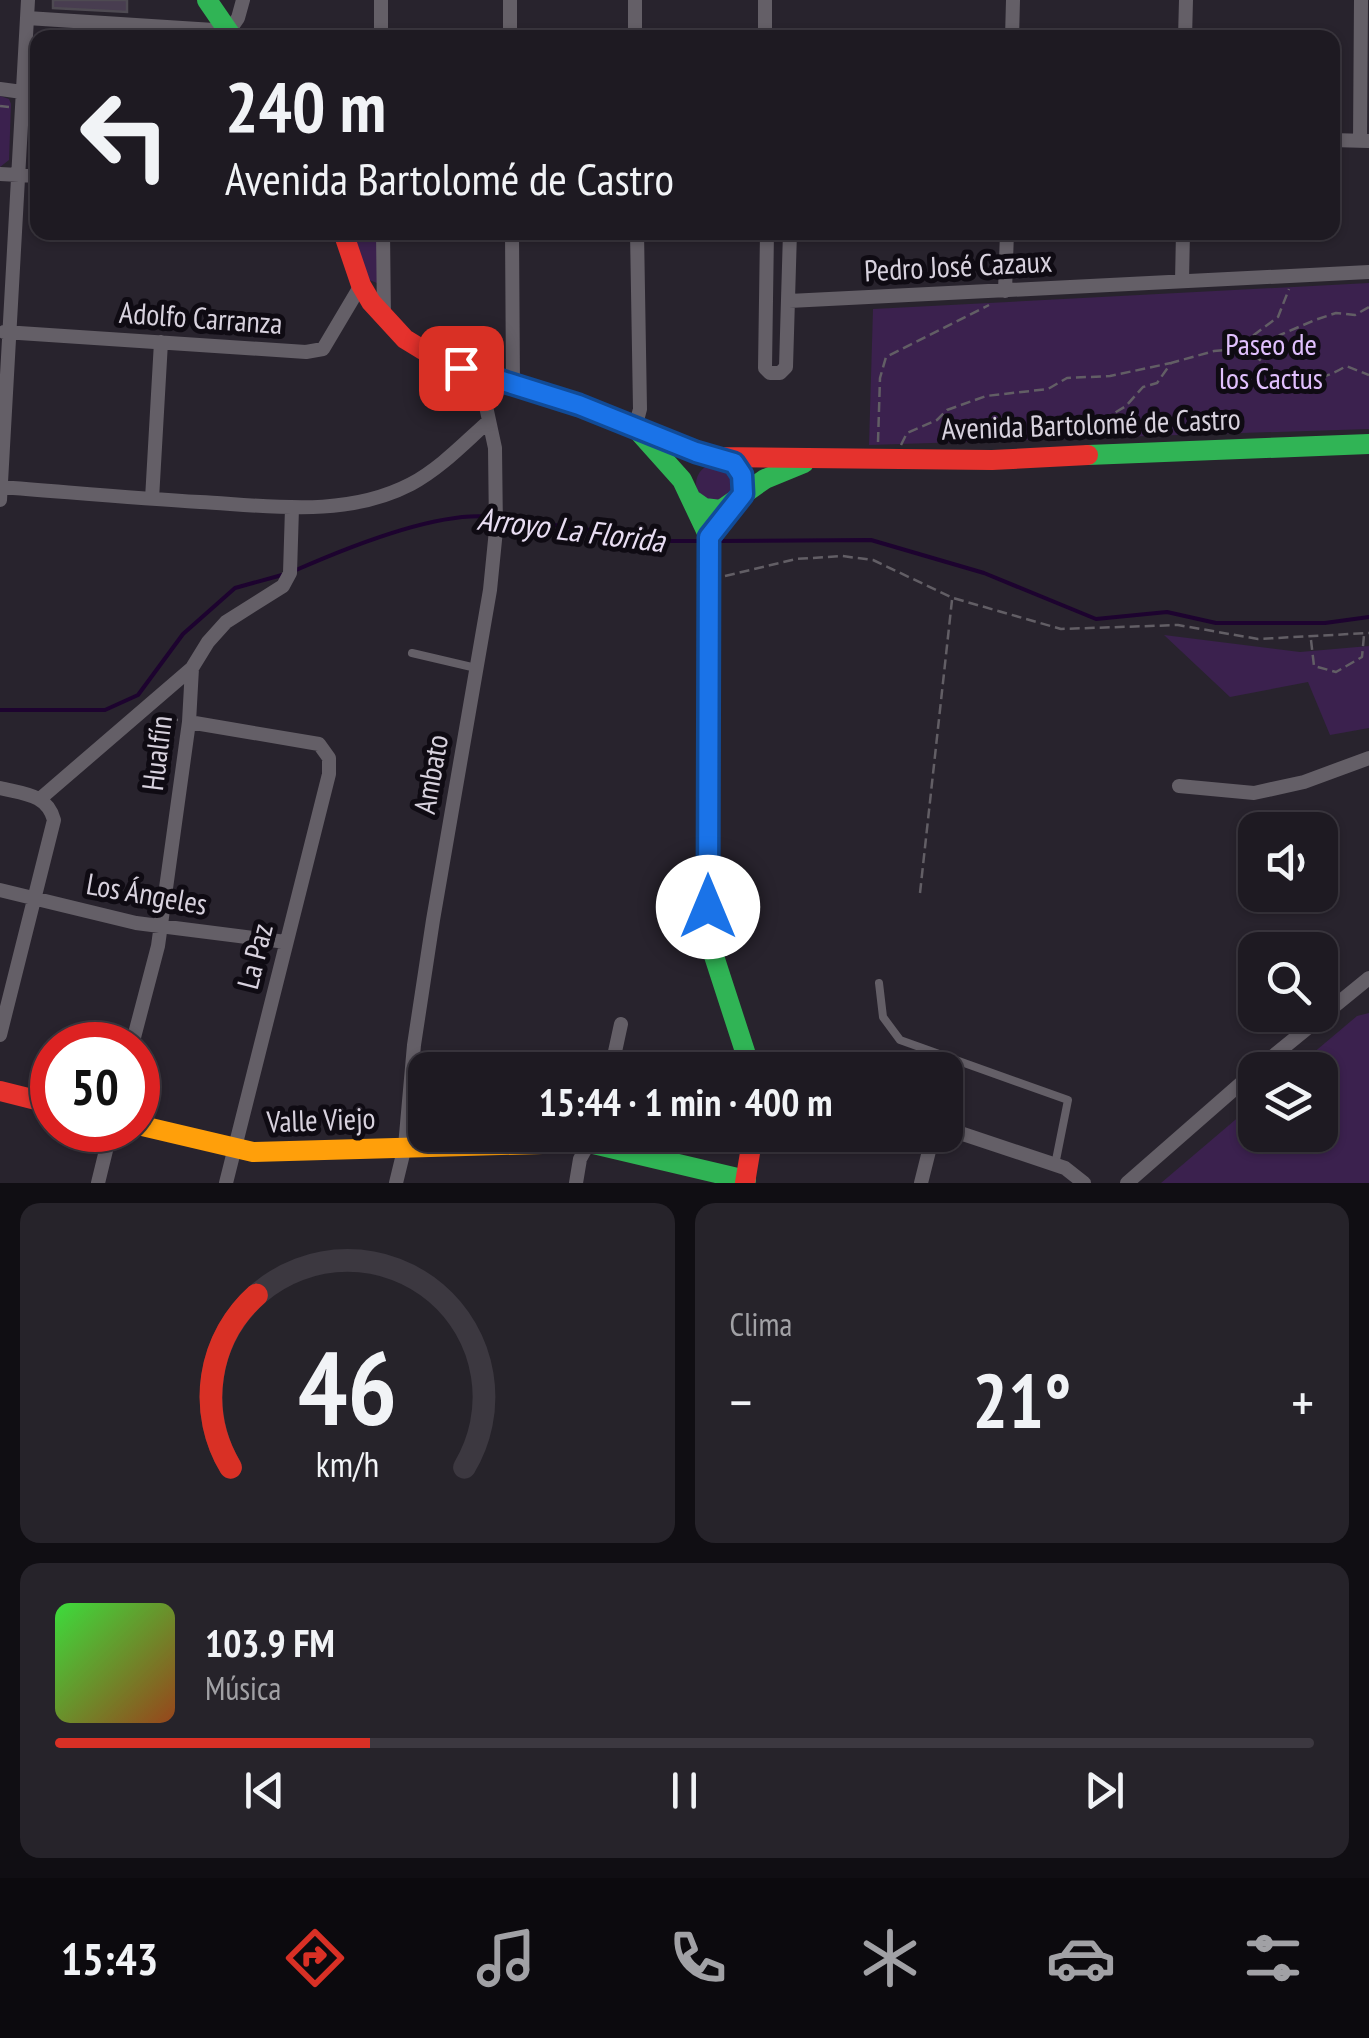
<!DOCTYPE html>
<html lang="es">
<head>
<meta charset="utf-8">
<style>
	:root { --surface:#1e1a22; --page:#26232a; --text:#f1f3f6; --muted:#a1a1a5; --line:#3c3840; --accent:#d93025 }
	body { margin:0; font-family:"PT Sans Narrow",sans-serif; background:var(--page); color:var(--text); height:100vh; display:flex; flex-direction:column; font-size:38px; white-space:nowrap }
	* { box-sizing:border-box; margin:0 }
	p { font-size:32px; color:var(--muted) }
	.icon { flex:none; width:55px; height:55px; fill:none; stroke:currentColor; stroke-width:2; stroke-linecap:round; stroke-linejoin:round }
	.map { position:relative; height:1183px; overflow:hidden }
	.side { display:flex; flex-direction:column; gap:20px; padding:20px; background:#100e13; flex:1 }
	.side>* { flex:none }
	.top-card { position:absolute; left:30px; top:30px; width:1310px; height:210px; border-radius:20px; box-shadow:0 2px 8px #0004,0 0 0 2px var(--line); background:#1e1a22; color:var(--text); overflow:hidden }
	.tools { position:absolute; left:1238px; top:812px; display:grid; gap:20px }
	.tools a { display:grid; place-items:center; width:100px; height:100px; border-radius:20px; background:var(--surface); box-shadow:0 2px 8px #0004,0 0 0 2px var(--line); font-size:50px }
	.speed { position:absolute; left:30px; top:1022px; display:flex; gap:20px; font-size:50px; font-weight:700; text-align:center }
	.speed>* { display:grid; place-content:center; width:130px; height:130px; border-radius:50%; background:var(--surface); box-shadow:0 2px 8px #0004,0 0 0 2px var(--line); line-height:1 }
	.speed .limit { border:15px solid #d22; background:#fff; color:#111 }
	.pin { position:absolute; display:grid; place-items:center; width:85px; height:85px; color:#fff; margin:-42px; border-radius:20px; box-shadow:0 5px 15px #0006 }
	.me { position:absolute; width:110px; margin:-55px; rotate:0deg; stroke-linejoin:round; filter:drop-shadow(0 0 8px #0008) }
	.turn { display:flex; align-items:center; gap:35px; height:210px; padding:0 30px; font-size:45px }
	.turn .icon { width:130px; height:130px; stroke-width:2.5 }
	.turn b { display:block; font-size:70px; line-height:85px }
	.big { font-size:75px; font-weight:700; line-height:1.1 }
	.side .widget { flex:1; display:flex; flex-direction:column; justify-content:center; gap:15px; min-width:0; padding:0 35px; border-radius:20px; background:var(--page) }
	.side .dial { align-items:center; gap:0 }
	.dial svg { height:260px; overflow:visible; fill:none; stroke:var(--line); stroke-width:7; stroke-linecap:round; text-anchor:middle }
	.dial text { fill:var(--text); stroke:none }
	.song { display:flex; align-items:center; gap:30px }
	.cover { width:120px; height:120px; border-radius:15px; background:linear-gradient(135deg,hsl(120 70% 55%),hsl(20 70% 35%)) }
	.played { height:10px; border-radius:5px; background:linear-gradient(90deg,var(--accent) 25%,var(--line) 25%) }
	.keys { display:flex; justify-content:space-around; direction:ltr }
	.heat { display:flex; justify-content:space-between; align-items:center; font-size:55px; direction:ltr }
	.side .tiles { flex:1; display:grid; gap:20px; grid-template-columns:1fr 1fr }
	.widget:last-child { grid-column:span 2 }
	.trip { position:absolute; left:408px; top:1052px; width:555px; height:100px; border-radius:20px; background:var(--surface); box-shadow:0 2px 8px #0004,0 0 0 2px var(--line); font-weight:700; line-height:100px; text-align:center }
	.dock { display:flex; height:160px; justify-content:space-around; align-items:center; background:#0c0a0e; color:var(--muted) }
	.dock .icon { width:70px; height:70px }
	.dock .current { color:var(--accent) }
	.dock b { font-size:45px; color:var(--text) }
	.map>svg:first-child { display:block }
	.green { fill:#3b214e }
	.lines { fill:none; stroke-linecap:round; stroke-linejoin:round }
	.stream { stroke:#1d032f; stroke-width:4 }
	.building { fill:#483d50; stroke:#4e4a52; stroke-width:2.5 }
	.path { stroke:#625e65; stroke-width:2.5; stroke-dasharray:10 5; stroke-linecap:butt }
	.lane { stroke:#645f67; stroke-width:8 }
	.street { stroke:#645f67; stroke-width:14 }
	.fast { stroke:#30b455; stroke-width:20 }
	.slow { stroke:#ff9f0a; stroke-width:20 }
	.jam { stroke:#e5322d; stroke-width:20 }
	.route-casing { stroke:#114b97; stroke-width:25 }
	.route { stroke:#1a73e8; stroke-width:18 }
	.labels { text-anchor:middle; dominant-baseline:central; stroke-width:10; stroke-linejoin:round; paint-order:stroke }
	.street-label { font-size:30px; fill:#d8d2de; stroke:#0f0b13 }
	.park-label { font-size:30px; fill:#e1c0fe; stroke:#0f0b13 }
	.water-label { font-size:32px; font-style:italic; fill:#e9def3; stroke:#0f0b13 }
</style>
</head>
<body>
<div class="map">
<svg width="1369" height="1183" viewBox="0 0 1369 1183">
	<rect width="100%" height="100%" fill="#28232d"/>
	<path class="green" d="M0 96 9 99 11 104 9 160 0 167Z
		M351 233H377V283L369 280Z
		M1369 283V429L869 445 873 309Z
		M696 484a20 20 0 1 1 40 0a20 20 0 1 1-40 0Z
		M1164 635 1300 652 1369 646V728L1330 735 1308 682 1230 697Z
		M1369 1013V1183H1161L1255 1103V1135H1320V1070H1293L1357 1016Z"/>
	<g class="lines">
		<path class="stream" d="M502 518 672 541H700
			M715 541 871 540 984 573 1096 619 1167 612 1216 623H1325L1369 617
			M296 570C346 548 438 510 492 517
			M0 710H105L138 695 183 634 235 588 282 575"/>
	</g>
	<path class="building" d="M53 0H127V12L53 8Z"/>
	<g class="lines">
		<path class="path" d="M0 106 9 107
			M1236 349 1251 353 1280 335 1315 320 1336 313 1355 315 1369 307
			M1253 354C1284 382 1309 389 1346 366L1369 375
			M1066 439 1069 432 1086 422 1098 423 1126 406 1143 387 1157 383 1171 363 1214 351 1235 349 1278 317 1289 289
			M878 442 880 378 886 357 989 305
			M901 445 907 433 937 420 947 410 986 396 1048 389 1067 378 1110 376 1171 363
			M725 576 796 559 842 556 873 560 953 598 1061 629 1178 625 1258 639 1369 633
			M1311 640 1314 666 1336 672 1362 657 1364 635
			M156 717 178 720
			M920 893 952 600"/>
		<path class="lane" d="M412 653 476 668
			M879 983 883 1017 900 1040 1068 1100 1055 1165"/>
		<path class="street" d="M381 0V38
			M510 0V38
			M765 0V38
			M27 18 229 31 238 18 243 0
			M635 38V0
			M1012 38 1013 0
			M1185 38 1186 0
			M0 89 22 92
			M1332 140 1368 141
			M1360 141 1361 0
			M0 174 38 176
			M383 232 384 318
			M512 232 513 385
			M767 232 765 368 770 373H780L786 367 790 232
			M1182 281 1183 232
			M1005 291 1007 232
			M789 301 1369 272
			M4 332 306 352 323 349 361 285
			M635 428 640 409 637 232
			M0 487C67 492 133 498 200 502 270 506 346 518 411 484 441 468 465 442 489 421
			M152 499 161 342
			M0 500 28 0
			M189 722 319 744 329 758V774L226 1183
			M1179 786 1254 793 1304 782 1369 758
			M0 788C24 794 47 794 54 820L0 1035
			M41 798 192 668
			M0 890 136 923 286 942
			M132 1045 158 946 189 722 192 668 208 642 226 622 283 586 290 573 292 508
			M611 1070 621 1024
			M1256 1070 1369 978
			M945 1128 1065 1168 1084 1183
			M98 1183 111 1130
			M396 1183 405 1146 414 1045 433 920 490 590 496 530 495 448 479 374
			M576 1183 580 1159 592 1137
			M921 1183 933 1135
			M1127 1183 1255 1071"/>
		<path class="fast" d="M207 0 233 38
			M640 433 682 480 709 537 708 907 713 953 751 1070
			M1088 455 1369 444
			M694 501 704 508 721 510 765 479 804 463
			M577 1143H589L746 1180"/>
		<path class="slow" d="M138 1125 253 1152 577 1143"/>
		<path class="jam" d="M343 232 361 285 371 302 405 339 423 350 479 374 602 413 712 457 992 460 1088 455
			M0 1091 52 1104
			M745 1183 753 1135"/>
	</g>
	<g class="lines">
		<defs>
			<path id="route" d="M461 368 579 405 696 452 734 463 742 475 743 494 709 537 708 907"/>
		</defs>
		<use href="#route" class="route-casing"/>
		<use href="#route" class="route"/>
	</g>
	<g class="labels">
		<g class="street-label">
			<text transform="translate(958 265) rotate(-3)">Pedro José Cazaux</text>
			<text transform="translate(201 317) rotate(4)">Adolfo Carranza</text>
			<text transform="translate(1091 423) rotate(-2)">Avenida Bartolomé de Castro</text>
			<text transform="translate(156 753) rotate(-83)">Hualfín</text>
			<text transform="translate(430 774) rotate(-80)">Ambato</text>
			<text transform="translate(147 893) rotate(10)">Los Ángeles</text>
			<text transform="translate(254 956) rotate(-76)">La Paz</text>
			<text transform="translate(321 1119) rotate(-2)">Valle Viejo</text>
		</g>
		<g class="park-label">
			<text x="1271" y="343">Paseo de<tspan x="1271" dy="34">los Cactus</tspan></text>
		</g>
		<g class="water-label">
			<text transform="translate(571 529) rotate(7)">Arroyo La Florida</text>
		</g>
	</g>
</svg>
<div class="tools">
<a><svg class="icon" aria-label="sound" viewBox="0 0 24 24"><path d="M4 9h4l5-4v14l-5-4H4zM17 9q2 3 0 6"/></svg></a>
<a><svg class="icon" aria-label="search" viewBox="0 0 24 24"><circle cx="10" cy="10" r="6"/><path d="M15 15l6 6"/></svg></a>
<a><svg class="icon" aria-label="layers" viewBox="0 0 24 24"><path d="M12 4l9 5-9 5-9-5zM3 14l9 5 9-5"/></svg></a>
</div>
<div class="speed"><div class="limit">50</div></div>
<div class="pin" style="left:461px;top:368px;background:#d93025"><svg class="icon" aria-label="arrive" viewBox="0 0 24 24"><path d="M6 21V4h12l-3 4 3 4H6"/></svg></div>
<svg class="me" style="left:708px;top:907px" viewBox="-20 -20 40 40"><circle r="19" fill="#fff"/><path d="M0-13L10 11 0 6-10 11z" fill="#1a73e8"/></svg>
<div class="trip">15:44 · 1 min · 400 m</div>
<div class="top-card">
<div class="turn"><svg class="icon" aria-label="left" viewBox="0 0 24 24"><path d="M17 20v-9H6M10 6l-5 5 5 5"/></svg><div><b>240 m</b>Avenida Bartolomé de Castro</div></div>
</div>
</div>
<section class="side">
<div class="tiles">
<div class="widget dial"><svg viewBox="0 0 100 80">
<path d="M14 69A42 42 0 1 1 86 69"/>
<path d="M14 69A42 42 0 0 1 22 16" stroke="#d93025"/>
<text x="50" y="56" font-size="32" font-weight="700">46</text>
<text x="50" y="72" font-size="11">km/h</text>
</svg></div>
<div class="widget"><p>Clima</p>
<div class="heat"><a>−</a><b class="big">21°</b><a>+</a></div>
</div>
<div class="widget">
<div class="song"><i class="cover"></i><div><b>103.9 FM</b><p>Música</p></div></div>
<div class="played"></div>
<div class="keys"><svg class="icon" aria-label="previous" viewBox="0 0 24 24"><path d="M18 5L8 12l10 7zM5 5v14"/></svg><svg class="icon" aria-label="pause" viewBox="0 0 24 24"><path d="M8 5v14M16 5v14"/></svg><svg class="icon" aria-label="next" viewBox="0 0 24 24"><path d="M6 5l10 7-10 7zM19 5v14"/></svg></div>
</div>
</div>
</section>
<nav class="dock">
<b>15:43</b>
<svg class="icon current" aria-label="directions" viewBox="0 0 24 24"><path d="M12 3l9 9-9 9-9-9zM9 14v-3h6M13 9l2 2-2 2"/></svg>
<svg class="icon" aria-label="music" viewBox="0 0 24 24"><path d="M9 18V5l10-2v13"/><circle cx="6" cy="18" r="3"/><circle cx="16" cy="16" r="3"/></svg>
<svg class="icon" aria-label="phone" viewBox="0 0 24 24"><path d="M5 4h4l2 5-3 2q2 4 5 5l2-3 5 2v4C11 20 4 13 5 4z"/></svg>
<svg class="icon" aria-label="climate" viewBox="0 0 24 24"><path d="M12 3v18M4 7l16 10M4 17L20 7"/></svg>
<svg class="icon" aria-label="car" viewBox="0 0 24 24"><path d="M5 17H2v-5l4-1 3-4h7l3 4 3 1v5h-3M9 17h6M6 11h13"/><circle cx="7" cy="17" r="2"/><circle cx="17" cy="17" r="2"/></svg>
<svg class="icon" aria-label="filters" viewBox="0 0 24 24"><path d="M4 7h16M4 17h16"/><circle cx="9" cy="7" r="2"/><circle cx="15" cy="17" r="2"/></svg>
</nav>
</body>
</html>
